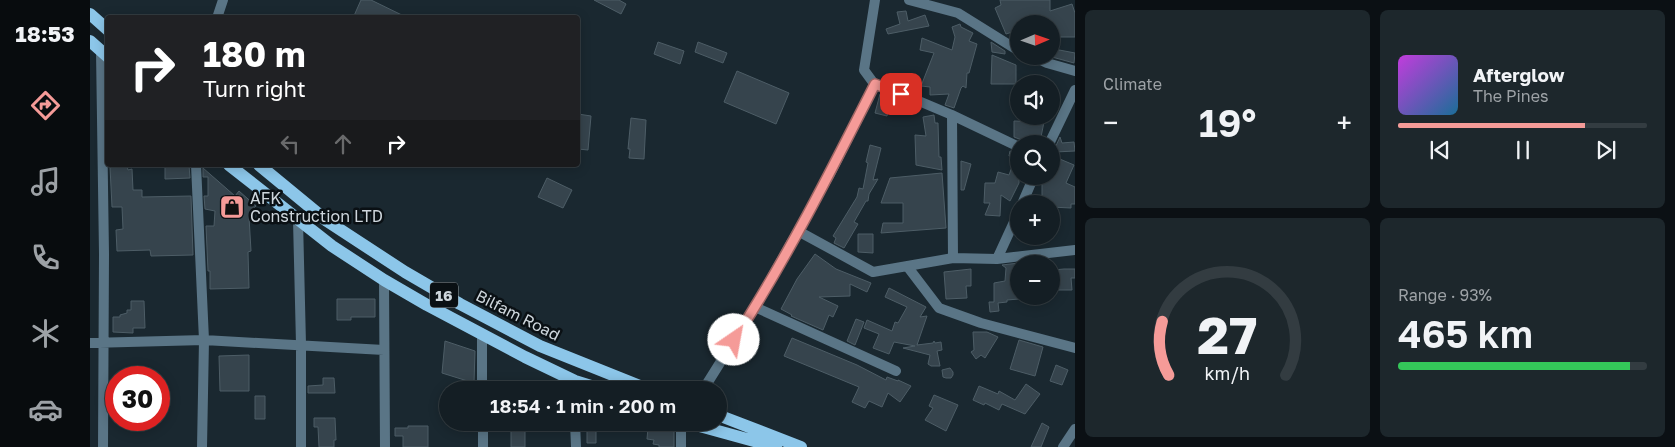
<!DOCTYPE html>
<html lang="en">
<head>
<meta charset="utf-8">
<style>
	:root { --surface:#141e24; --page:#1d272c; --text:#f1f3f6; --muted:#9da2a6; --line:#333c41; --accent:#f59b98 }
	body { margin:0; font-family:"Golos Text",sans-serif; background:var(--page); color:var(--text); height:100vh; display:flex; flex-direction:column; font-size:19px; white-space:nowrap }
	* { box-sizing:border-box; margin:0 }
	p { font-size:16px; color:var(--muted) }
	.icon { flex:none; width:28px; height:28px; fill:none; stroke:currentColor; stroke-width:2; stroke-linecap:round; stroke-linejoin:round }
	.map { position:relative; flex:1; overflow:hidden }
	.drawer { display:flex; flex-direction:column; gap:10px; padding:10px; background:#0b1014; width:600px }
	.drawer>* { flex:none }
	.hud { position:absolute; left:15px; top:15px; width:475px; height:152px; border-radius:5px; box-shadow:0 2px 12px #0003,0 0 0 1px var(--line); background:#202124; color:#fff; overflow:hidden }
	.needle { width:32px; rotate:88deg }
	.tools { position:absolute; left:920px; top:15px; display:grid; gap:10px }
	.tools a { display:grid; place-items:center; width:50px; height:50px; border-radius:50%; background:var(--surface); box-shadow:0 2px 12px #0003,0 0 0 1px var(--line); font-size:25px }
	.speed { position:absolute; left:15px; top:366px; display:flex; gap:10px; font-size:25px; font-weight:700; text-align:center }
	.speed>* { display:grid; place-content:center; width:65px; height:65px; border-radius:50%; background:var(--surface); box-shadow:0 2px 12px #0003,0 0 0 1px var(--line); line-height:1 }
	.speed .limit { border:8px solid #d22; background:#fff; color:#111 }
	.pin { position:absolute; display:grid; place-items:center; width:42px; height:42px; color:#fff; margin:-21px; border-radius:10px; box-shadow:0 2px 8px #0006 }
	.me { position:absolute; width:55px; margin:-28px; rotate:33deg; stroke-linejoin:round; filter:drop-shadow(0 0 4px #0008) }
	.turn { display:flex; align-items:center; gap:18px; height:105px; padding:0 15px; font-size:22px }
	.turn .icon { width:65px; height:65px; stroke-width:2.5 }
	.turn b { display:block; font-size:35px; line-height:42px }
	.lanes { display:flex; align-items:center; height:48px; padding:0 15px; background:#0003; justify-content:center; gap:25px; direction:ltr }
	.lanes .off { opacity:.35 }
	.big { font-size:38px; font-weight:600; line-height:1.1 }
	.drawer .tile { flex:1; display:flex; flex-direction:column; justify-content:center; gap:8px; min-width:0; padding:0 18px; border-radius:8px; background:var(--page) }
	.drawer .dial { align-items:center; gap:0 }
	.dial svg { height:130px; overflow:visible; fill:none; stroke:var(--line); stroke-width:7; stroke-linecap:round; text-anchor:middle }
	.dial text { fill:var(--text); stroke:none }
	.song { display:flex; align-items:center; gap:15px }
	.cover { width:60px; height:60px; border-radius:8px; background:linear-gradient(135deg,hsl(290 70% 55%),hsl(200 70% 35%)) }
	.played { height:5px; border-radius:2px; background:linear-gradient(90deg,var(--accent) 75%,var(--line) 75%) }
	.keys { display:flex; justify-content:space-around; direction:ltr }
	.heat { display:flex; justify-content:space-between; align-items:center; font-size:28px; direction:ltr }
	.charge { height:8px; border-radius:4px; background:linear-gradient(90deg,#34c759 93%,var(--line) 0) }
	.drawer .tiles { flex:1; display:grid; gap:10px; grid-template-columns:repeat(2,1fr) }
	.trip { position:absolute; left:349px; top:381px; width:288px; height:50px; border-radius:25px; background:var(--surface); box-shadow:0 2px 12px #0003,0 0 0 1px var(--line); font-weight:600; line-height:50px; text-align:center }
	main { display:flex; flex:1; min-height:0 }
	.tab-bar { display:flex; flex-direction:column; width:90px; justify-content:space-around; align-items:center; background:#080c0e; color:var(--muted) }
	.tab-bar .icon { width:35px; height:35px }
	.tab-bar .on { color:var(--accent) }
	.tab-bar b { font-size:22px; color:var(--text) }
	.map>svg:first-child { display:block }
	.building { fill:#36444d; stroke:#4d5d66 }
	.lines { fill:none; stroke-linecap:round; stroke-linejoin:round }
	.minor { stroke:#5a7586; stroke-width:10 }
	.primary { stroke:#8cc6e9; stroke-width:12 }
	.route-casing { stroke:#9f6563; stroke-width:12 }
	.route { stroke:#f59b98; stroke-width:9 }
	.labels { text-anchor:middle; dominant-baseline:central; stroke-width:5; stroke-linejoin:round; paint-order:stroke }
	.shield { fill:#0a1014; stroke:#939ba0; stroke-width:1 }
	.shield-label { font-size:15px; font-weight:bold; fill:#ced6dc }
	.poi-label { font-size:16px; fill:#ced6dc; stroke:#0a1014; text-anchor:start }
	.street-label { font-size:16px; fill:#ced6dc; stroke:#0a1014 }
</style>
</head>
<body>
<main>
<nav class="tab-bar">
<b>18:53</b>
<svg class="icon on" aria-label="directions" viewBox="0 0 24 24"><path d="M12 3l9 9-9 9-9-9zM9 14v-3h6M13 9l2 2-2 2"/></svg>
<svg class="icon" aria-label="music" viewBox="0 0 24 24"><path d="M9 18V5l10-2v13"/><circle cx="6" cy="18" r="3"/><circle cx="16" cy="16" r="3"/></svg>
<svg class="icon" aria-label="phone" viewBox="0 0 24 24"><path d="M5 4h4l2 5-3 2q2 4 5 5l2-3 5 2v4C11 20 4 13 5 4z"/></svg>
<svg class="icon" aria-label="climate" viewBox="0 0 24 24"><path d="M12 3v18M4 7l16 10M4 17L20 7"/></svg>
<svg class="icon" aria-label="car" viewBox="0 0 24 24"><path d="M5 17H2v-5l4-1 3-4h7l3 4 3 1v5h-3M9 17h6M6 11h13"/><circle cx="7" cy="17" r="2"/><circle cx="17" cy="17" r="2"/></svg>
</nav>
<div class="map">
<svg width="985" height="447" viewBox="0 0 985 447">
	<rect width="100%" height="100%" fill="#1a2830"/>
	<path class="building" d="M271 0H281L318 18H263Z
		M504 0H529L536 4 531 14Z
		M910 0H960V11L982 4 985 13V37H961V24H929V30L916 34 905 8 911 5Z
		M816 11 818 21 835 15 839 26 798 34 796 29 810 24 807 12Z
		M870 24 871 27 883 33 879 41 887 44 879 73H877L876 88 873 86 871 88 864 108 855 105 859 94 840 95V87L831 86 844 53 830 50 832 38 862 50 865 37 862 27Z
		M568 42 594 51 590 64 564 54Z
		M608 42 637 53 633 63 605 52Z
		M901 42 915 51V54L902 52Z
		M964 49 985 53 984 63 962 57Z
		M902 55 926 65V84H901Z
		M647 71 699 93 686 124 634 102Z
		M790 94 801 98 797 116 785 113Z
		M488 114 501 116 498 150 488 149Z
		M844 115 845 123H848L849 157H851L852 170 826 165 825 135 836 136 833 117Z
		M541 118 556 120 554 159 539 158 540 149H538Z
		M924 121 954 122 951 137 939 136 937 142 924 137Z
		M970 137 972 143 984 142 985 151 965 152V148Z
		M780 145 791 148 783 180 788 179 779 194 778 201H776L764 222 768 224 754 248 744 243 746 238 743 236 767 197 769 188 773 189 778 163 776 162Z
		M920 151 929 154V183L920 201 911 195 910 216 895 215 900 203H894L895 183H905L908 172 919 175 926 156H919Z
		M965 157 984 165 976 183 985 187V204H981V208L961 207 960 202 952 201V176H961V172H967Z
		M871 161 881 164 874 190H871Z
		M75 165H99L100 178 75 179Z
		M37 166 38 170 42 169 43 190H52V197L101 196 103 255 61 256 60 250 27 251 26 230 33 229 32 207H22L20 167Z
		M113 168 145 196 149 191 166 206 160 212 159 217 161 251 158 252 159 288 120 289V271H118L116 226H124L125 211 115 209 114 196H118V177H113Z
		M852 173 856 228 791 233 793 223H813V203H791L800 178Z
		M457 178 482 190 473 208 448 197Z
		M768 234H783V253L768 252Z
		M725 254 746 269 781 283 777 292 760 284V296L729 297 748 306 743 317 739 315 733 330 701 316 702 315 691 309 707 279Z
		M929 263V299L917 300V302L908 303 909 311 900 312 899 302H904V283L915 281 916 268 912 265Z
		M881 269V286H876L877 298 856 299 854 272Z
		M974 269H985V278H981L982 290H963V270Z
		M799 288 836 307 830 317 837 316 827 345 843 343 844 341 845 343 851 342 852 350 847 351 850 366H841L838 364 840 355 813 348 825 346 804 342 799 354 783 348 789 334 774 328 777 320 802 331 805 322 808 323 817 307 795 297Z
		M247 299H285V317H261V320H247Z
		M41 301H54L55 328H43V333L23 332V317H30V315L37 313V310H41Z
		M766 319 774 322 765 345 757 341Z
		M883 332H897L908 337 895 358 891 355 886 359 881 352 884 350Z
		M702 338 767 365 796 380 797 377 808 381V380L821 386 810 402 798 393 792 407 779 401 775 408 762 402 769 387 694 356Z
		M929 340 953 347 945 376 920 369Z
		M355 341 385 351 384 383 352 373Z
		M159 355V391H130L129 356Z
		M966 365 978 370 972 385 960 381Z
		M860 368 863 372V375L861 378H856L853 377 852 370Z
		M233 378H244L245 393H218V386L233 385Z
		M936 384 950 394 935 414 912 404 909 410 895 403 894 405 883 400 889 386 908 394 909 391 925 400Z
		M844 395 868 405 856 431 835 420 843 408 839 406Z
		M165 396H175V419H165Z
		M224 418H245L246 440H244V447H229L228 427H224Z
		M497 422H506V443H497Z
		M952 423 959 427 951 447H941Z
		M318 426H338V447H313V436H305V428H318Z
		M558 428 584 431V447H569V445L563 444 564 440 557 439Z
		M421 431H435V447H421Z"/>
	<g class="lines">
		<path class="minor" d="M785 0 774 70 785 85 824 99 862 115 929 147
			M819 0 868 13 929 51
			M127 18 133 0
			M11 51 14 254 13 447
			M942 56 957 63 985 71
			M862 115 863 258
			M959 144 985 90
			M106 165 114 340 112 447
			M932 204 944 176
			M208 220 211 344V447
			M708 231 783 272 863 258 907 259 985 250
			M907 259 929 211
			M817 266 849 308 891 323 985 348
			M294 280 295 447
			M665 307 806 371
			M392 335V390
			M0 343 114 340 294 350
			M613 390 665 307 740 174 785 85
			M393 422V447
			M485 422 486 447
			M591 422V447
			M973 447 985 429"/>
		<path class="primary" d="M0 14 18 30
			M0 41 18 57
			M139 165 242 246 294 280 337 305 435 357 485 381 514 390
			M169 165 237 221 315 272 370 304 450 346 560 390
			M628 415 711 447
			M595 422 686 447"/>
	</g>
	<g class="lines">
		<defs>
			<path id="route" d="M644 340C697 258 741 171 785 84L811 94"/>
		</defs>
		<use href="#route" class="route-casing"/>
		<use href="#route" class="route"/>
	</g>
	<defs>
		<symbol id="shop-square" viewBox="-11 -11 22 22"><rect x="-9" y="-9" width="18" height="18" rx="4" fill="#f59b98" stroke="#0a1014"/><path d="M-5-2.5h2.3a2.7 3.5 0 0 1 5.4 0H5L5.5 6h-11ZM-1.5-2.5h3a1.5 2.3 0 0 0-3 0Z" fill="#111"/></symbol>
	</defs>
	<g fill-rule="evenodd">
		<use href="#shop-square" x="128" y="193" width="28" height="28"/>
	</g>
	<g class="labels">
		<rect class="shield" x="340" y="282.5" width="28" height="25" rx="4"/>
		<g class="shield-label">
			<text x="354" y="295">16</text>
		</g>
		<g class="poi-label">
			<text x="160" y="198">AFK<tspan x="160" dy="18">Construction LTD</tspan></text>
		</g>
		<g class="street-label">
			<text transform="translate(428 315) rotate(27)">Bilfam Road</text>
		</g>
	</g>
</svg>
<div class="tools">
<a><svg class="needle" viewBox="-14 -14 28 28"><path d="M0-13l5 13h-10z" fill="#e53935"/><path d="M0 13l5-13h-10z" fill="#9da2a6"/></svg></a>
<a><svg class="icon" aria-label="sound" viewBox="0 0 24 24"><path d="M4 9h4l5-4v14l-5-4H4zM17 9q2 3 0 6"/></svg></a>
<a><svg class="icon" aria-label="search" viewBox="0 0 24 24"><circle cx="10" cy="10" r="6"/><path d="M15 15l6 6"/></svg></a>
<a>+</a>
<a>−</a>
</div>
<div class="speed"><div class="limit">30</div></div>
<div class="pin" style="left:811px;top:94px;background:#d93025"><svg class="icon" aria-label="arrive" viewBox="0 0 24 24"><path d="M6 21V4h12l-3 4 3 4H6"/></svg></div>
<svg class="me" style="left:644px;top:340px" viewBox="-20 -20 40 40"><circle r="19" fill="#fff"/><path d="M0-13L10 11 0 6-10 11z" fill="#f59b98"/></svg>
<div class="trip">18:54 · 1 min · 200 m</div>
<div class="hud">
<div class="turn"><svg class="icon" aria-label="right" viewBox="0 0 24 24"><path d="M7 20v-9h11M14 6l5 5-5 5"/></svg><div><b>180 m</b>Turn right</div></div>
<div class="lanes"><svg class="icon off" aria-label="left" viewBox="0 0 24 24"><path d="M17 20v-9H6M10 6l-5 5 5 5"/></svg><svg class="icon off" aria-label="ahead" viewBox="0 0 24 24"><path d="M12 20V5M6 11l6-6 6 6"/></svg><svg class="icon" aria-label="right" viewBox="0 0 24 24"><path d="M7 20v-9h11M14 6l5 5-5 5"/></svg></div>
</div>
</div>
<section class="drawer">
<div class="tiles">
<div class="tile"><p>Climate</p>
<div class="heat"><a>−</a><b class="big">19°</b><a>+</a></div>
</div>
<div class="tile">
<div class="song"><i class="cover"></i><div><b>Afterglow</b><p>The Pines</p></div></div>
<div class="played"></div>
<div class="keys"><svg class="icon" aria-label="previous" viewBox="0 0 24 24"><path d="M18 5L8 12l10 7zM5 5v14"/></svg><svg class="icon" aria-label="pause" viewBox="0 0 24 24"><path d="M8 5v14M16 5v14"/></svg><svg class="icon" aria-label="next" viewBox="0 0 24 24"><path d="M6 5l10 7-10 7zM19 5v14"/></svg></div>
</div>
<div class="tile dial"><svg viewBox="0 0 100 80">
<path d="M14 69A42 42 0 1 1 86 69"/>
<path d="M14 69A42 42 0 0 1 10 36" stroke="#f59b98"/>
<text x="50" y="56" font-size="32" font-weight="700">27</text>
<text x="50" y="72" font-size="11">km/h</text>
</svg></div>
<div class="tile"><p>Range · 93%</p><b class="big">465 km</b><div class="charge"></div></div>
</div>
</section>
</main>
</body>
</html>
